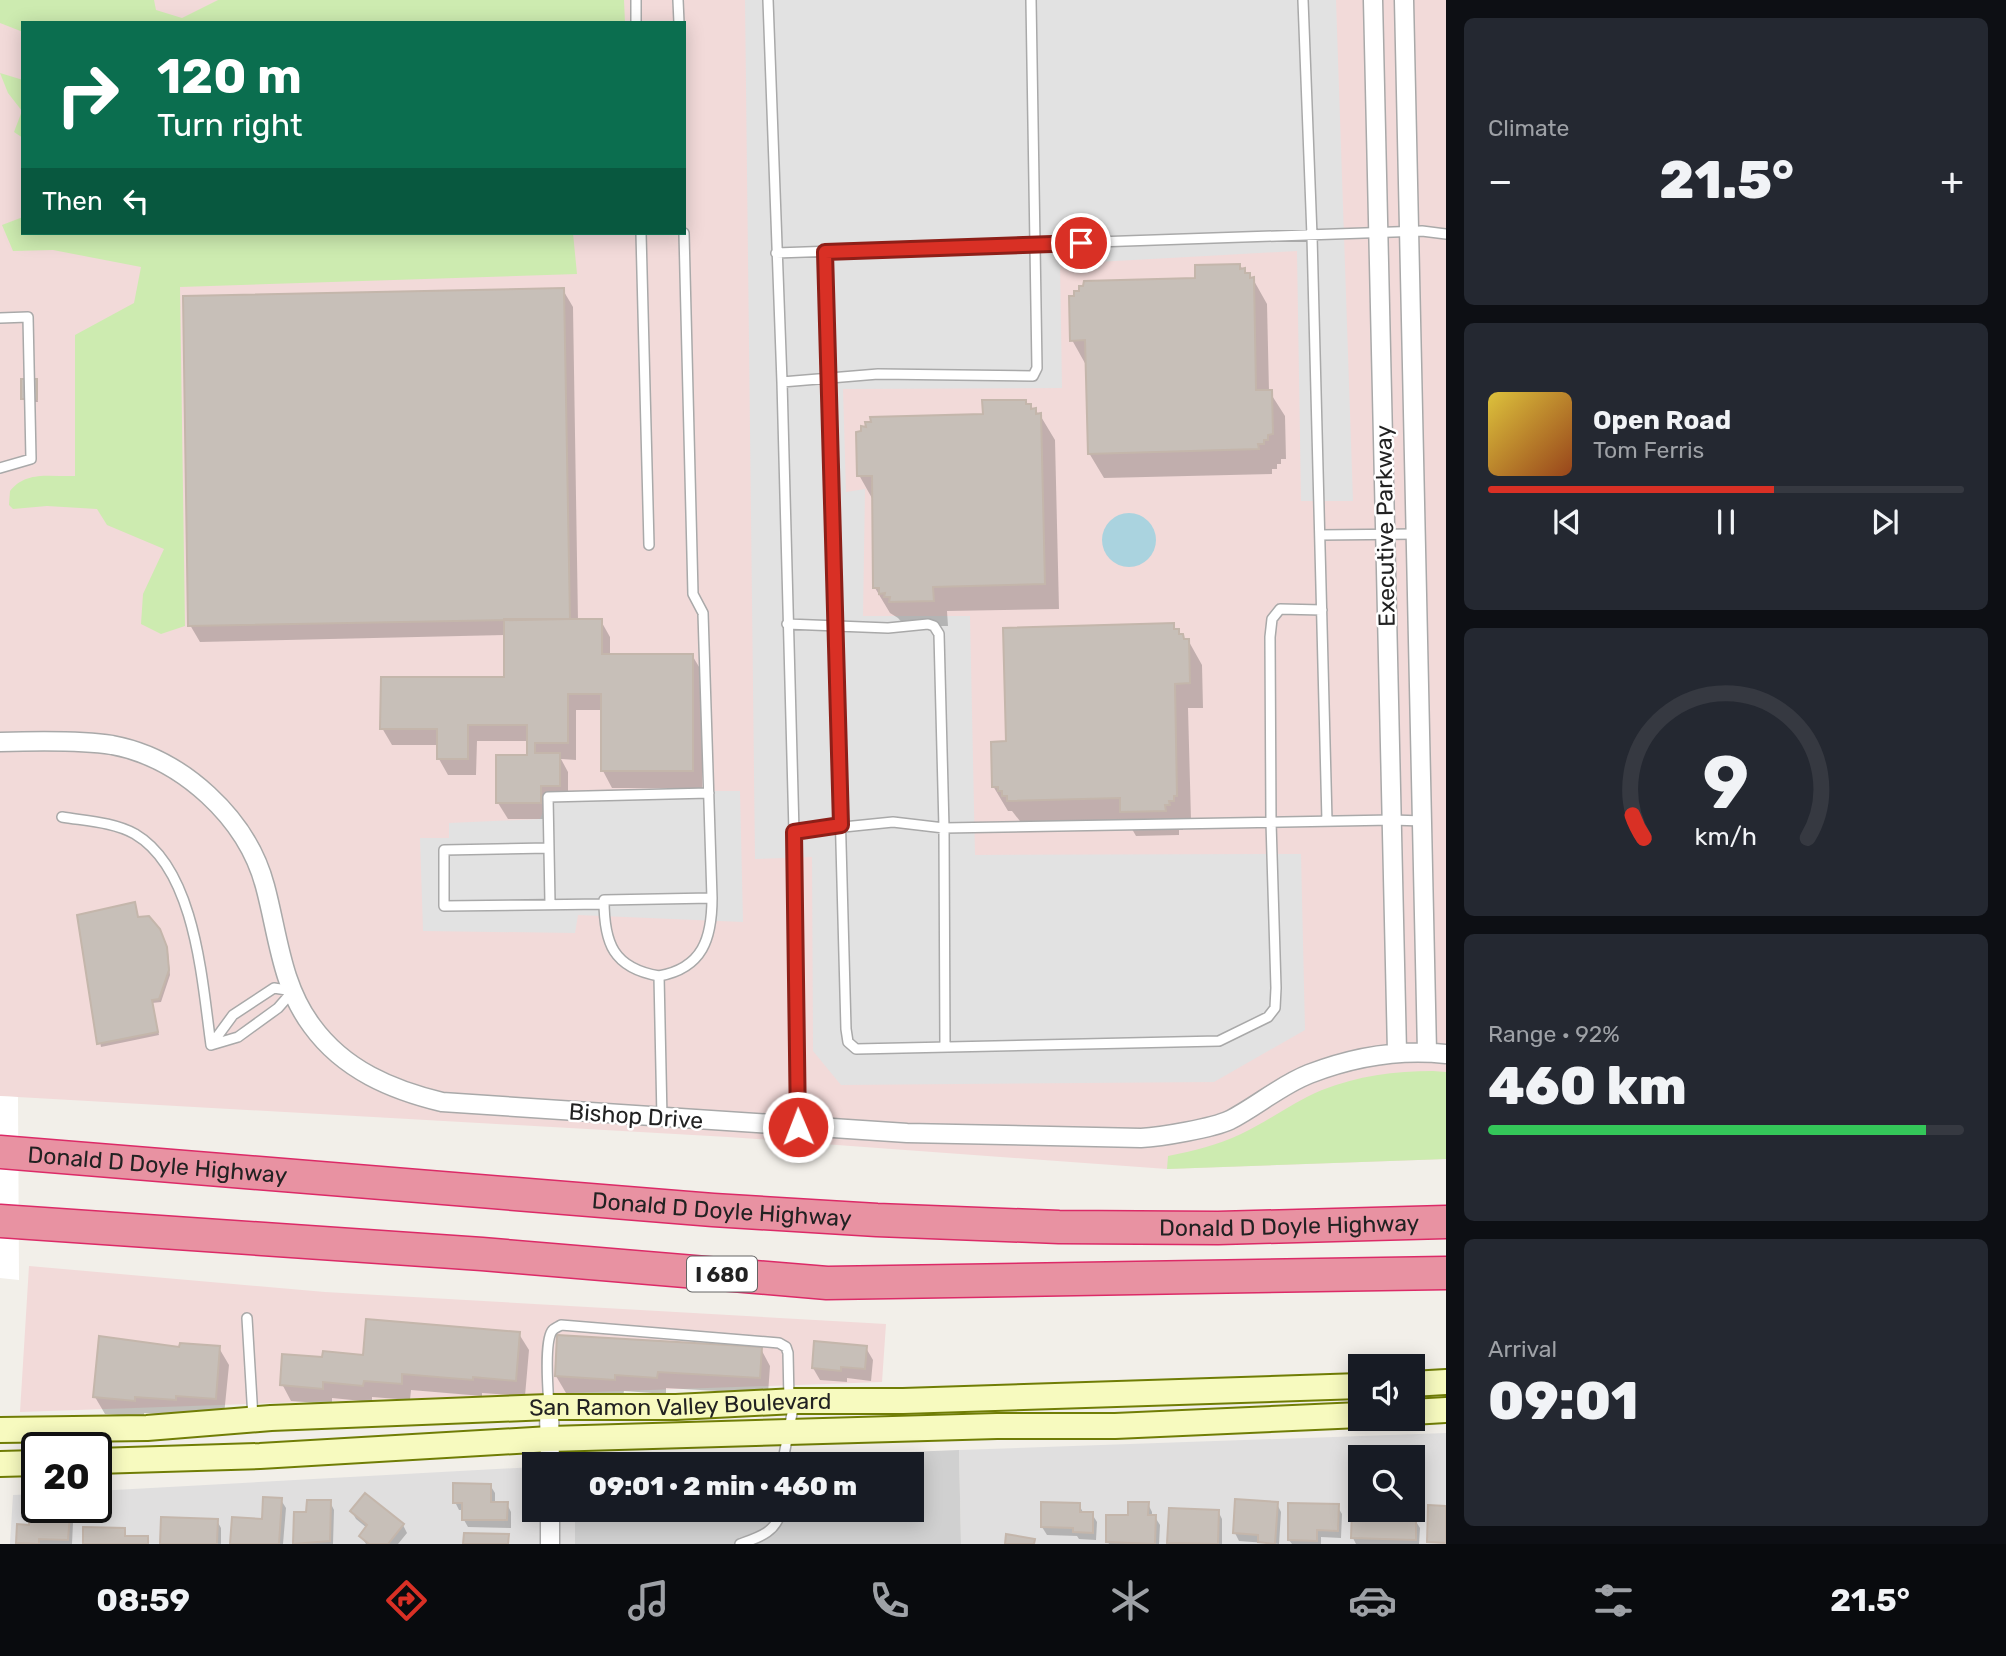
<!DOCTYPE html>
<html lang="en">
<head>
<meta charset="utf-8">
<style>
	:root { --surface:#171b24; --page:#242831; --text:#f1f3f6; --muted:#9ea1a6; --line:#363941; --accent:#d93025 }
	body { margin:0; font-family:Rubik,sans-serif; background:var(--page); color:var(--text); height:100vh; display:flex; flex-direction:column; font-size:26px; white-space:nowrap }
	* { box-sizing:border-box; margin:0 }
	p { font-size:23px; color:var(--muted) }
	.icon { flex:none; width:38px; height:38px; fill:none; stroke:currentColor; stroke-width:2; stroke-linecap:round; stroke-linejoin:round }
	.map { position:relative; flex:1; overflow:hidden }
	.details { display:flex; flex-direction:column; gap:18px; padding:18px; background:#0d0f14; width:560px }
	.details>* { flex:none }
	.hud { position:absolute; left:21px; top:21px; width:665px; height:214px; border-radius:0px; box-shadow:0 4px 18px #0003; background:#0b6e4f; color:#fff; overflow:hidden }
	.controls { position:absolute; left:1348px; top:1354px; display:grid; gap:14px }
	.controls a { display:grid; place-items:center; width:77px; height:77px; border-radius:0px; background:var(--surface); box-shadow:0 4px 18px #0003; font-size:35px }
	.speed { position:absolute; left:21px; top:1432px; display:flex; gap:14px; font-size:35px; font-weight:700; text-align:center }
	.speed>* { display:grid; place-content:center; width:91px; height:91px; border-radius:50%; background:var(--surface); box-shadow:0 4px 18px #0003; line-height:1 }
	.speed .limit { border:4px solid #111; border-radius:10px; background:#fff; color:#111 }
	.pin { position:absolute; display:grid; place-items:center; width:60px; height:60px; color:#fff; margin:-30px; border:4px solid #fff; border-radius:50%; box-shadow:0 2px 7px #0007 }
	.me { position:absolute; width:77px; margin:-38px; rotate:359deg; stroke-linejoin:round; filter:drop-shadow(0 0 5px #0008) }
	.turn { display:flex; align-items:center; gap:24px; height:147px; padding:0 21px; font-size:32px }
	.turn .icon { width:91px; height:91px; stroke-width:2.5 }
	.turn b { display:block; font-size:49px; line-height:60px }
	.then { display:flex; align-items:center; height:66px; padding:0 21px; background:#0003; gap:14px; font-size:26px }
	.big { font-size:52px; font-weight:800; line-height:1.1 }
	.details .widget { flex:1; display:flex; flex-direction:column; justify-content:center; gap:10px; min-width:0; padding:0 24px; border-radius:10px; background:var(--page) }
	.details .dial { align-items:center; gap:0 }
	.dial svg { height:182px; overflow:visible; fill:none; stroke:var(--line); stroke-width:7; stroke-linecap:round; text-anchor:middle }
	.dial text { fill:var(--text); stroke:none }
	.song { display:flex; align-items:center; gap:21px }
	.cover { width:84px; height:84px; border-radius:10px; background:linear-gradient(135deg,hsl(50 70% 55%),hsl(20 70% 35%)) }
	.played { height:7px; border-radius:4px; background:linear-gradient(90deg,var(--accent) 60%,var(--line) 60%) }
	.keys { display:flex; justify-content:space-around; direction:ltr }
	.heat { display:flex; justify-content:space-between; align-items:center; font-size:38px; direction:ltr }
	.charge { height:10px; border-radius:5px; background:linear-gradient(90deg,#34c759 92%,var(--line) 0) }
	.trip { position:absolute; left:522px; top:1452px; width:402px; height:70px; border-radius:0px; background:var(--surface); box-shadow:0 4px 18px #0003; font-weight:800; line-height:70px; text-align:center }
	.tab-bar { display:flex; height:112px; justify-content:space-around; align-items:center; background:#090b0e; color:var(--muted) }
	.tab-bar .icon { width:49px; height:49px }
	.tab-bar .on { color:var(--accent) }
	.tab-bar b { font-size:32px; color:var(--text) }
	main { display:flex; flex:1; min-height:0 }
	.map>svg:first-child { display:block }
	.residential { fill:#e0dfdf; fill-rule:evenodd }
	.commercial { fill:#f2dad9; fill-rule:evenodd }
	.religious { fill:#d0d0d0 }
	.grass { fill:#cdebb0 }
	.parking { fill:#e2e2e2 }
	.water { fill:#aad3df }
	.pier { fill:#fff }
	.shadow { fill:#0003 }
	.building { fill:#c7bfb8; stroke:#c4b6ab; stroke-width:2 }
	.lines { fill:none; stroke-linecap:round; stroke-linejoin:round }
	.lane-casing { stroke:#a9a9a9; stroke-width:12 }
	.street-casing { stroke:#a9a9a9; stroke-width:21 }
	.secondary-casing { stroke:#707d05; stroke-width:28 }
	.highway-casing { stroke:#dc2a67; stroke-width:35 }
	.lane { stroke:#fff; stroke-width:9 }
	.street { stroke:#fff; stroke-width:18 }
	.secondary { stroke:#f7fabf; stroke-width:24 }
	.highway { stroke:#e892a2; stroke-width:32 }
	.route-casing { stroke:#8d1f18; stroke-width:18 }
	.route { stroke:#d93025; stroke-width:12 }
	.labels { text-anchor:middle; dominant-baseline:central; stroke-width:5; stroke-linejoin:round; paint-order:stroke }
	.shield { fill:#fff; stroke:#646464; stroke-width:2 }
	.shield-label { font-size:21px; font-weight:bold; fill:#222 }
	.street-label { font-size:23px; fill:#222; stroke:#fff }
</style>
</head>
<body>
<main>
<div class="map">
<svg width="1446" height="1544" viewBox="0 0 1446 1544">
	<rect width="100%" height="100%" fill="#f2efe9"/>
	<path class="residential" d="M1446 1433V1544H961L959 1450ZM1360 1458H1412V1510H1360Z
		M534 1467V1510H575V1544H10L13 1495 37 1494V1507H96V1491Z"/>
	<path class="commercial" d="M0 0H1446V1159L1167 1169 728 1137 0 1096ZM23 23H684V233H23Z
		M29 1266 325 1292 886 1324 882 1382 20 1412Z"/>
	<path class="religious" d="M959 1450 961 1544H575V1510H912V1465H582Z"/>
	<path class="grass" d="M0 0H154L156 10 182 18 218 0H624L625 23H23V32L0 23Z
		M0 73 23 80V138L14 132 22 111 8 93Z
		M23 217V233H573L577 274 180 287 185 626 161 634 141 624 143 594 164 549 107 525 97 509 47 506 13 509 9 505 10 491C26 470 52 477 75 476V335L134 303 141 267 53 250 13 251 2 225Z
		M1433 1071 1446 1072V1159L1167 1169 1168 1156C1194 1151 1217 1145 1241 1134 1269 1121 1293 1102 1322 1090 1357 1076 1395 1071 1433 1071Z"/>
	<path class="parking" d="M745 0H1336L1353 501H1301L1297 251 1060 264 1062 388 843 389 846 492 865 489 863 616H970L975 855 1301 854 1305 1030 1214 1082 841 1085 813 1051 812 857 755 859Z
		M552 791H740L743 922 578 915 575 933 423 931 420 838H449V823L540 819Z"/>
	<path class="water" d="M1102 540a27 27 0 1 1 54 0a27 27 0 1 1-54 0Z"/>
	<path class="pier" d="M0 1096 18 1097 19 1280 0 1278Z"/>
	<path class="shadow" d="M1239 265 1253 279 1267 304 1269 391 1285 416 1286 459H1281V464H1277V469H1272V474L1104 478 1089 453 1086 365 1072 340 1197 280Z
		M563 290 573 307 578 621H601L610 637V656L692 655 702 672V788H612L603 771V710H576V760L561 759 568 772V802H550V819H508L498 803 529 757 528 741H477L476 775H448L439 759V745H392L382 728 505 679V635L200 642 190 625Z
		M36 381 38 402H25L23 398Z
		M1025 401 1040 415 1055 440 1059 609 947 611 948 626H905L898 618 890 613 875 588 873 500 859 475 984 416Z
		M1173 625 1180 636 1188 640 1202 665 1203 708H1188L1191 820 1183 826V830H1179V835L1136 836 1128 822 1023 825 1012 811H1008L993 786 1008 743Z
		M134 904 138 918 161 935 168 952 170 975 161 1002 152 1003 159 1035 101 1047 79 916Z
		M519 1334 529 1350 525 1396 482 1393V1396L411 1390 410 1400 372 1397V1402L332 1398V1404L291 1401 282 1384 324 1359 365 1357Z
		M219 1348 229 1365 224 1415 185 1412V1416L144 1413V1417L105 1414 95 1397 181 1349Z
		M866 1348 873 1360 871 1381 847 1378V1382L820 1380 813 1368Z
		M761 1349 770 1366 768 1394 666 1388V1394L624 1391 623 1396 566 1393 556 1376Z
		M490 1485 495 1493V1504H507L511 1512V1528L468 1527 464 1520V1510H459L455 1502Z
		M281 1500 286 1508 283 1544H232L264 1521Z
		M330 1502 334 1510 333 1544H295L296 1513 308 1514Z
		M1148 1504 1152 1512V1517H1155L1160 1525 1159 1544H1109L1108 1542Z
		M1277 1504 1281 1512 1279 1544 1239 1541 1235 1533Z
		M1079 1505 1084 1514H1092L1097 1522 1096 1540 1079 1539 1077 1536 1047 1535 1042 1527Z
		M1337 1506 1342 1514 1341 1538 1321 1537V1544H1292L1289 1540Z
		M1218 1511 1222 1519V1544H1170Z
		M352 1512 403 1525 407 1533 398 1544H366L361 1536 367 1528 356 1519Z
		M1389 1512 1394 1520H1415L1420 1528 1419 1544H1356L1353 1538Z
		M69 1516 73 1523 72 1544H19L18 1542 30 1527Z
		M217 1521 221 1528V1544H162Z"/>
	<path class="building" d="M1240 264V269L1245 268V273H1250V278L1254 277 1256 390H1272L1273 434 1268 435V440H1264V444H1258L1259 449 1088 454 1085 340 1070 341 1069 296H1074V291H1079V286H1083L1084 281 1195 278V265Z
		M564 288 570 619 188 626 183 296Z
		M21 379H37V399H21Z
		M982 400H1026V404H1031V409L1036 408V414L1041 413 1045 584 933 587 934 601 889 602 890 597H884L885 593 879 594V588H873L872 476H857L856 432 861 431V426L866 427 865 422H871L870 417 983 414Z
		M504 619H602V654H693V771H601V694H568V743H535V753H560V786H541V803H496V755H527V725H468V759H437V729H380L381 677H504Z
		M1174 623V629H1179V634H1183L1184 639H1189L1190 683 1175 684 1177 796H1174V801H1169L1170 805H1165L1166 811 1120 812V798L1007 801V796H1002V791H998V787H992L991 742 1006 741 1003 628Z
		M135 902 138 917 149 916 160 929 167 947 169 970 159 999 152 1000 158 1032 97 1044 77 915Z
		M366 1319 520 1332 516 1381 473 1377V1380L402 1374V1384L364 1381 363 1386 323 1382V1389L280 1385 282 1354 322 1357 323 1351 363 1355Z
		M557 1335 762 1347 760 1378 658 1372 657 1378 615 1375V1380L555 1376Z
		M99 1336 179 1347 180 1343 220 1346 216 1399 176 1396V1400L135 1397V1401L93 1397Z
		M814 1341 867 1346 865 1369 841 1367V1371L812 1368Z
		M453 1483 491 1484V1502H508L507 1520H462V1503H453Z
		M365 1493 404 1524 388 1544H369L359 1536 367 1525 350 1511Z
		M263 1497 282 1498 279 1544H230L232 1517 262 1519Z
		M1235 1499 1278 1502 1275 1544 1258 1542V1535L1233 1533Z
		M307 1500H331L330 1541 293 1544 294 1512H306Z
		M1041 1502 1080 1503V1512H1093V1533L1073 1532V1528L1041 1527Z
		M1128 1502H1149L1148 1515H1156L1155 1544 1106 1542V1515H1128Z
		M1288 1503 1339 1504 1338 1531 1317 1530V1541L1288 1540Z
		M1428 1505 1446 1506V1543L1427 1542Z
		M1169 1508 1219 1510 1218 1544 1167 1543Z
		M1352 1509 1390 1510V1518L1416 1519V1540L1351 1538Z
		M30 1512 70 1514 68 1540 39 1539V1544L16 1543 17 1524 29 1525Z
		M161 1517 218 1519 217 1544H160Z
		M83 1527 125 1528V1536H148V1544H83Z
		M464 1533 509 1534 508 1544H463Z
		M1006 1534 1035 1539 1034 1544H1005Z"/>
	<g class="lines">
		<defs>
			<path id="lane" d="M636 0V23
				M678 0 679 23
				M768 0 782 382 794 832 798 1127
				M1303 0 1312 236 1327 821
				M641 233 649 545
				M684 233 693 594 703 613 712 898
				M825 252 846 1029 848 1042 856 1049 1219 1041 1268 1017 1275 1008 1276 988 1271 822 1270 637 1272 619 1280 609 1322 610
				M776 253 1422 231 1446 234
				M0 318 28 317 31 459 0 468
				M782 382 878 374 1033 376 1037 368 1031 0
				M1320 535 1416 534
				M787 624 888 628 928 624 934 626 939 634 944 828 945 1047
				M62 817C86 821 113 822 135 834 196 870 202 982 211 1045
				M794 832 893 822 944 828 1392 820 1423 821
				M549 848 444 850V906L604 904
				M550 903 548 797 709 793
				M659 976C703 968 712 938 712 898L604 900C604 943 613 968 659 976L662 1118
				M211 1045 233 1015 274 988 293 991
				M211 1045 238 1037 278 1008 292 992
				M247 1318 253 1418
				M549 1406C548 1391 544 1343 552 1331 554 1328 558 1327 561 1325L779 1343 786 1347 788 1353 789 1400
				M784 1465V1455L794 1403
				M740 1544C760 1537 775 1533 782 1510"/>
			<path id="street" d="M1373 0 1397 1052
				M1404 0 1427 1052
				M0 742C32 741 81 740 112 745 182 758 247 818 265 886 278 934 281 985 312 1026 344 1070 392 1090 442 1102L907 1133 1141 1138C1161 1137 1213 1128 1230 1120 1257 1106 1281 1085 1309 1074 1353 1057 1400 1049 1446 1054
				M549 1407 550 1465
				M550 1544V1510"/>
			<g id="secondary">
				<path d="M1412 1384 1446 1382"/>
				<path d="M1412 1412 1446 1410"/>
				<path id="s1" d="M0 1430 147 1428 271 1418 549 1407H676L795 1401H903L1360 1386"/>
				<path d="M96 1461 260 1456 550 1439 997 1426H1115L1360 1415"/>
				<path d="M0 1464 37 1463"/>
			</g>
			<g id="highway">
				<path id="s2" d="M0 1152 713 1210 877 1220 1059 1227 1218 1228 1446 1222"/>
				<path d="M0 1221 482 1254 827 1283 1446 1273"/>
			</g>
		</defs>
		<use href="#lane" class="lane-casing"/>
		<use href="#street" class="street-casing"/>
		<use href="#secondary" class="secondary-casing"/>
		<use href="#highway" class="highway-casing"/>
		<use href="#lane" class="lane"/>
		<use href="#street" class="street"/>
		<use href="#secondary" class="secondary"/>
		<use href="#highway" class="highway"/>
	</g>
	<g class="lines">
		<defs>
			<path id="route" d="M798 1127 794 832 841 825 825 252 1081 243"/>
		</defs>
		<use href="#route" class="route-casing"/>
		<use href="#route" class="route"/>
	</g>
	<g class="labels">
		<rect class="shield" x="687" y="1256.5" width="70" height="35" rx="5"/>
		<g class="shield-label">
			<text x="722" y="1274">I 680</text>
		</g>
		<g class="street-label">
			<text transform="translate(1385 526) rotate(-91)">Executive Parkway</text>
			<text transform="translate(636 1116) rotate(4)">Bishop Drive</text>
			<text stroke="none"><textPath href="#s2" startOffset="158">Donald D Doyle Highway</textPath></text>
			<text stroke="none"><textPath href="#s2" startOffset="724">Donald D Doyle Highway</textPath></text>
			<text stroke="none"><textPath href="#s2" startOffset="1292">Donald D Doyle Highway</textPath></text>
			<text stroke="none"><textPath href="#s1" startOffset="681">San Ramon Valley Boulevard</textPath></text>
		</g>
	</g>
</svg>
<div class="controls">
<a><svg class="icon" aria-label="sound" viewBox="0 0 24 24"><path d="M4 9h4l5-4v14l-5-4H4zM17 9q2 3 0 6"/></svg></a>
<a><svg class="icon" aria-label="search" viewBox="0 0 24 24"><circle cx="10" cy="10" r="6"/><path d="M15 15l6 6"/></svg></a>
</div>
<div class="speed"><div class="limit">20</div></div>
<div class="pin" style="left:1081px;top:243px;background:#d93025"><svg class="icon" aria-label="arrive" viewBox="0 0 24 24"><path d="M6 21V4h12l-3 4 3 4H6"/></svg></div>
<svg class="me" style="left:798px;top:1127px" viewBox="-20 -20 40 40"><circle r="17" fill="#d93025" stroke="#fff" stroke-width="3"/><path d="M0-11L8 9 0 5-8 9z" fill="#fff"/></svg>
<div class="trip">09:01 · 2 min · 460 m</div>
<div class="hud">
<div class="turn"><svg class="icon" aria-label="right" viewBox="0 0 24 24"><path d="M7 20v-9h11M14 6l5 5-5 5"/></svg><div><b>120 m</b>Turn right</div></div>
<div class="then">Then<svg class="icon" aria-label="left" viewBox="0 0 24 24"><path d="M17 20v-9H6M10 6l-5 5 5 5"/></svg></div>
</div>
</div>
<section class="details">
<div class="widget"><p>Climate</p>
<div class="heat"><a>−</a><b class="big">21.5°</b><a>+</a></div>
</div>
<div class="widget">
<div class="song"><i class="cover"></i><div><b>Open Road</b><p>Tom Ferris</p></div></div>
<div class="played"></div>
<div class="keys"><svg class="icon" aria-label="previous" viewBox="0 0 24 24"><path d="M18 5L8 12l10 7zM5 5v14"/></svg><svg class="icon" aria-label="pause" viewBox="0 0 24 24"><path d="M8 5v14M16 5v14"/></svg><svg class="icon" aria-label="next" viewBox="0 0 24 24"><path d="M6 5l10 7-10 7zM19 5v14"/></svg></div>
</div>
<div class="widget dial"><svg viewBox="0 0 100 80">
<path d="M14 69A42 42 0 1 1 86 69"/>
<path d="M14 69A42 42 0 0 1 9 59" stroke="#d93025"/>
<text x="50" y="56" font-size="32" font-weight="700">9</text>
<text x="50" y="72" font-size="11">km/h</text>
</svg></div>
<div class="widget"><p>Range · 92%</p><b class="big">460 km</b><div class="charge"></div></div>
<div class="widget"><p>Arrival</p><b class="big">09:01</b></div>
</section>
</main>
<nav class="tab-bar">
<b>08:59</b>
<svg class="icon on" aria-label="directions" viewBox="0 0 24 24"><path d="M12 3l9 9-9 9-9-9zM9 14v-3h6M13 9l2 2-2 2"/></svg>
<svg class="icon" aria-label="music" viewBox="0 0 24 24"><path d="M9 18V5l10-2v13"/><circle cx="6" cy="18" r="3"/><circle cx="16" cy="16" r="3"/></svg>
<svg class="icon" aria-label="phone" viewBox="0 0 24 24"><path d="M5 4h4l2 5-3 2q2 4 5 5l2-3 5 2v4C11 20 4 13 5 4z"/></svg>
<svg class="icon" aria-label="climate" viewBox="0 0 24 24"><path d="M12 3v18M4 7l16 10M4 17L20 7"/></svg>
<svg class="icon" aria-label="car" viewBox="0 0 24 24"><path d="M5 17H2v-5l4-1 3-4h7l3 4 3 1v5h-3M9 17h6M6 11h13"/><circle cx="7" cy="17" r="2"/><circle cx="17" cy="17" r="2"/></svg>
<svg class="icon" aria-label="filters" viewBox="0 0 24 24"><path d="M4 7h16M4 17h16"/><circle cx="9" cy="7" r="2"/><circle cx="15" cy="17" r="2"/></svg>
<b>21.5°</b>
</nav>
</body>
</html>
